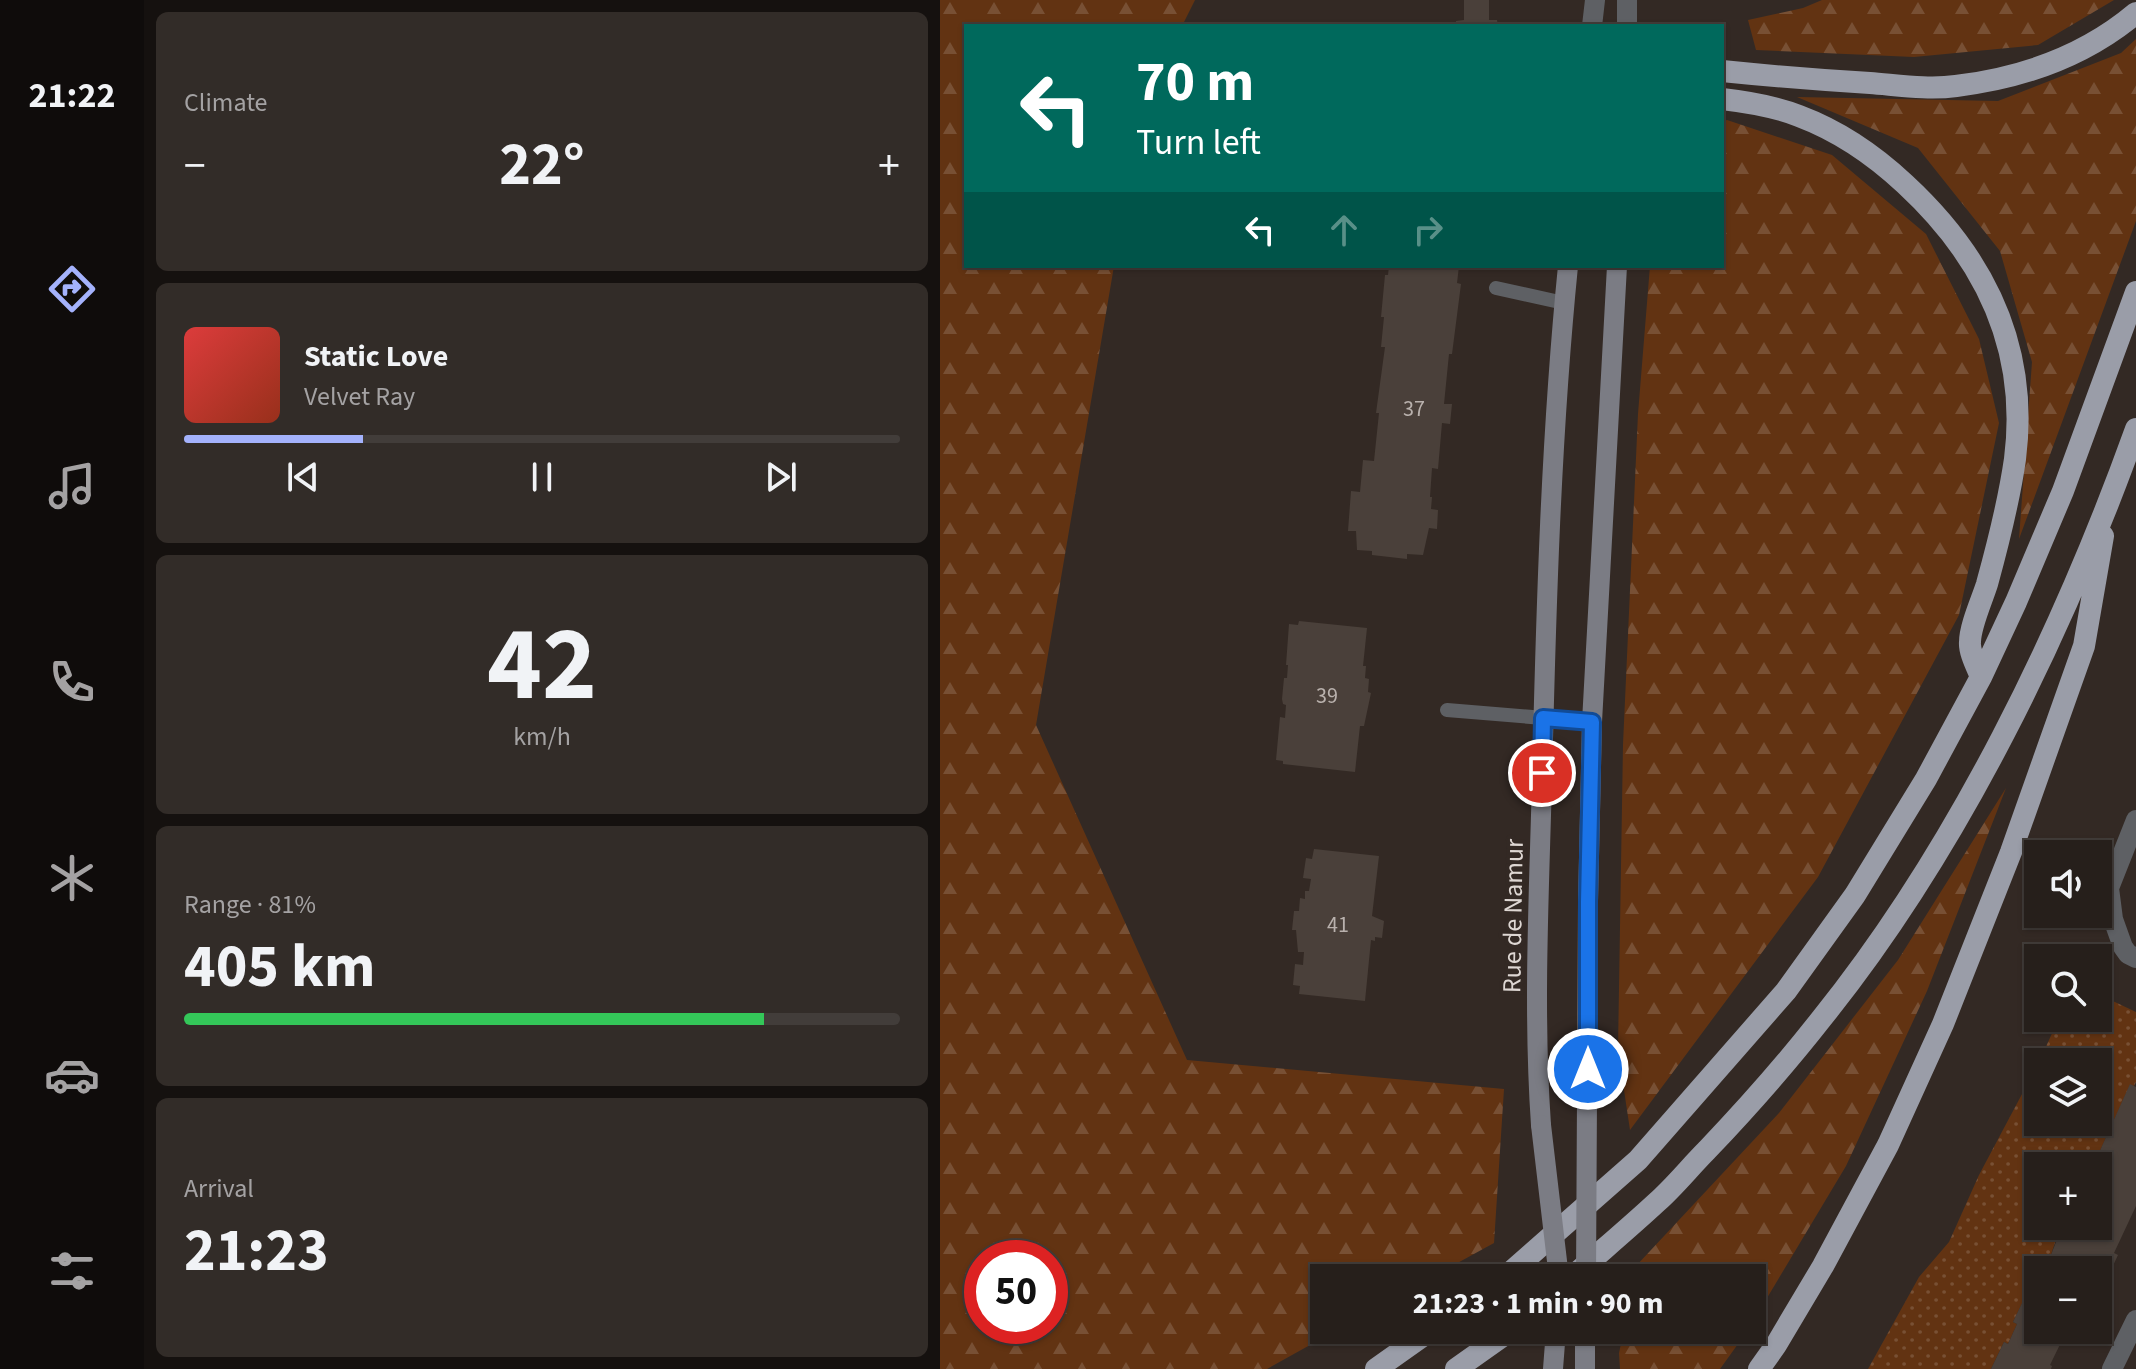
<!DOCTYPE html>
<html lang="en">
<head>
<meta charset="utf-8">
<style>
	:root { --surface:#261f1b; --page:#322c28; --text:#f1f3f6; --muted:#a4a2a3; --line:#423d3a; --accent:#a4b2fc }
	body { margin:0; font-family:"Source Sans 3",sans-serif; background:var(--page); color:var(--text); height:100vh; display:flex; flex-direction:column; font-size:30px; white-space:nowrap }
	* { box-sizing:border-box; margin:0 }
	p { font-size:26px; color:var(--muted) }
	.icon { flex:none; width:44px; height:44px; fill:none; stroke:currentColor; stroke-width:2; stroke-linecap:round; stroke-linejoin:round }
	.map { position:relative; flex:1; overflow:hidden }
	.drawer { display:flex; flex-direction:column; gap:12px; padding:12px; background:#15110f; width:796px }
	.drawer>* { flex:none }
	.guide { position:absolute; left:24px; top:24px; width:760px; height:244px; border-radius:0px; box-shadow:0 2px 6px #0004,0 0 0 2px var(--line); background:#00695c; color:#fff; overflow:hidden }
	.controls { position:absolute; left:1084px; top:840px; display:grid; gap:16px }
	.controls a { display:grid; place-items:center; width:88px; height:88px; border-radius:0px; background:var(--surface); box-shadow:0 2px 6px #0004,0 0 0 2px var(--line); font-size:40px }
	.speed { position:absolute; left:24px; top:1240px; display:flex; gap:16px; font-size:40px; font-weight:700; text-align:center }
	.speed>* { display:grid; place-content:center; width:104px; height:104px; border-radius:50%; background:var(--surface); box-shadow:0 2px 6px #0004,0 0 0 2px var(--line); line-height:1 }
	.speed .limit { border:12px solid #d22; background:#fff; color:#111 }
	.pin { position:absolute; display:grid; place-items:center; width:68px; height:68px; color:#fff; margin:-34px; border:4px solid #fff; border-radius:50%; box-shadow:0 2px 8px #0007 }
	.me { position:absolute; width:88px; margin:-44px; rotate:0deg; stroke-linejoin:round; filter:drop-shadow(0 0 6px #0008) }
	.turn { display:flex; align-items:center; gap:28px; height:168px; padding:0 40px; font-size:36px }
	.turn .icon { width:104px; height:104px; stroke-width:2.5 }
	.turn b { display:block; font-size:56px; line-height:68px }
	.lanes { display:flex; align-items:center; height:76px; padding:0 40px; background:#0003; justify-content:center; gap:40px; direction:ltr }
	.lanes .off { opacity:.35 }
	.big { font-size:60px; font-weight:700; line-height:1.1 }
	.drawer .card { flex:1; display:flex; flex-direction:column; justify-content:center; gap:12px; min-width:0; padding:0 28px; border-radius:12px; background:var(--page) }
	.drawer .dial { align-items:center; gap:0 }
	.dial b { font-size:104px; line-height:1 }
	.song { display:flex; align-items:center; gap:24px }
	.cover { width:96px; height:96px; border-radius:12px; background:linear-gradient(135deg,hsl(0 70% 55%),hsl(10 70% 35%)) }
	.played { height:8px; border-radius:4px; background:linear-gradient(90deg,var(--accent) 25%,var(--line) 25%) }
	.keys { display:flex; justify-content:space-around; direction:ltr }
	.heat { display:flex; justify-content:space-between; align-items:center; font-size:44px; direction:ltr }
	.charge { height:12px; border-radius:6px; background:linear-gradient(90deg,#34c759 81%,var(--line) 0) }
	.trip { position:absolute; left:370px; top:1264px; width:456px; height:80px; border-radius:0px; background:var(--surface); box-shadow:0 2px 6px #0004,0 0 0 2px var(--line); font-weight:700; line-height:80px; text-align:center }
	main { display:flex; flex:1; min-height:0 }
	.dock { display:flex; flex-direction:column; width:144px; justify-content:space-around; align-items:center; background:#0f0c0b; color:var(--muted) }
	.dock .icon { width:56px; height:56px }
	.dock .current { color:var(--accent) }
	.dock b { font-size:36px; color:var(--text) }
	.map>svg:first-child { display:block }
	.forest { fill:url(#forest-firs); fill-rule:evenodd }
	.garden { fill:url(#garden-dots) }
	.building { fill:#4a403a }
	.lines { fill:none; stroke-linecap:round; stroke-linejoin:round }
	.service { stroke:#5e6064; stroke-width:14 }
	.minor { stroke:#5e6064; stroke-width:20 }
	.tertiary { stroke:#5e6064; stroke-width:20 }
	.secondary { stroke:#7b7c84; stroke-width:20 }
	.trunk { stroke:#9a9da8; stroke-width:22 }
	.secondary-bridge { stroke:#7b7c84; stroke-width:20 }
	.route-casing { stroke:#114b97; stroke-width:20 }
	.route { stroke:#1a73e8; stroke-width:14 }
	.labels { text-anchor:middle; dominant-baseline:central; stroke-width:8; stroke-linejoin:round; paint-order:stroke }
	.number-label { font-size:22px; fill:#b9b1ad }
	.street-label { font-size:26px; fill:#ded7d3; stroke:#332924 }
</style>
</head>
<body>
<main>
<nav class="dock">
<b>21:22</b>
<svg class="icon current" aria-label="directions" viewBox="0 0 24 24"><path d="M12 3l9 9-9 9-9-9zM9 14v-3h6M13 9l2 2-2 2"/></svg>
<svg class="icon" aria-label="music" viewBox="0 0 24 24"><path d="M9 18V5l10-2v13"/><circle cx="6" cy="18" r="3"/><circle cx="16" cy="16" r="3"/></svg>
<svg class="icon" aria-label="phone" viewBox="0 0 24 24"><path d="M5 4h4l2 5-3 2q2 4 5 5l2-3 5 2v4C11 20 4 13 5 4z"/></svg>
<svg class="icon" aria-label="climate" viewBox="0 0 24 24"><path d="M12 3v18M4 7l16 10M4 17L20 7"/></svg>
<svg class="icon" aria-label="car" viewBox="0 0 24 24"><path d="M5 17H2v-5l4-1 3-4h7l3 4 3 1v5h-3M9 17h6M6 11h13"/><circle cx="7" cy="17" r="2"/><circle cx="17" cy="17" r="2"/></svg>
<svg class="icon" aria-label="filters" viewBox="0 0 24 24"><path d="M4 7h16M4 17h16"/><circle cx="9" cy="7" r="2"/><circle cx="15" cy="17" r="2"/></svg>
</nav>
<section class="drawer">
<div class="card"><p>Climate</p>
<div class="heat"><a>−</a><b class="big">22°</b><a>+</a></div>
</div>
<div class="card">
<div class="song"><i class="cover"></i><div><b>Static Love</b><p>Velvet Ray</p></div></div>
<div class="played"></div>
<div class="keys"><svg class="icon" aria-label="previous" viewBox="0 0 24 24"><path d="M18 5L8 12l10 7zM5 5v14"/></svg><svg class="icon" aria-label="pause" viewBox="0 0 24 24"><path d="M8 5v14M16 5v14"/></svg><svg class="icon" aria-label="next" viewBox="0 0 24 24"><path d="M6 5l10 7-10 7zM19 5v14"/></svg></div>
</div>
<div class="card dial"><b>42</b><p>km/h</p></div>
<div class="card"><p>Range · 81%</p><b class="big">405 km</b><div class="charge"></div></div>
<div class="card"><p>Arrival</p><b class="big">21:23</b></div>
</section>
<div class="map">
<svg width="1196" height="1369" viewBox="0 0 1196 1369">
	<defs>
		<pattern id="forest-firs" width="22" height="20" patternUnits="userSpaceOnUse" patternTransform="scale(2)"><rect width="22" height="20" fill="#623312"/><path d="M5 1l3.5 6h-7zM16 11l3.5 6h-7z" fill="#785034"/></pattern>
		<pattern id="garden-dots" width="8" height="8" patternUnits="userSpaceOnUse" patternTransform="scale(2)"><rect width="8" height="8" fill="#623312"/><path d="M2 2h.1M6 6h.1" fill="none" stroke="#785034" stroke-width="1.8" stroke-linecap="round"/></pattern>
	</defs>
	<rect width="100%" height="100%" fill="#332924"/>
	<path class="forest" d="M0 0H255L242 26H26V266H174L96 725 247 1060 564 1089 554 1243 490 1278H384V1330H397L327 1369H0ZM110 1258V1326H42V1258Z
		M882 0H1174L1098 45 974 57 816 50 808 20 863 8Z
		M1196 39V221L1079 539 1092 362 1060 251 978 148 857 97 1058 101 1181 53Z
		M787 120 892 155 986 234 1039 339 1059 423 1019 615 878 877 690 1130 678 1050 683 745 698 414 710 266H782V122Z
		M1066 788 987 991 906 1166 812 1323V1278H694L696 1266 839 1113 958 960Z
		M684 1330H808L780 1369H680L679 1353Z"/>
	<path class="garden" d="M1158 994 1196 1012V1082L1194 1086 1190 1085 1153 1166H1098V1226H1125C1114 1236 1113 1255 1105 1270H1098V1284L1092 1283 1073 1322 1077 1324 1068 1344 1064 1342 1051 1369H928L979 1277 1009 1242 1039 1175 1098 1064V1122H1158V1062H1099L1119 1018 1141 1020 1158 1018Z"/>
	<path class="building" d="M524 0H549V20H557L558 26H516V21L524 20Z
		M449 266H519L517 283 521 284 512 354H509L504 404H512L510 424 502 423 498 469 492 468 490 497H492L491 509 498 510 497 529 489 528 483 555 467 554V559L432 555V551L417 550 416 531H408L411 491 420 492 423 460 434 461 439 413H436L445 347H441L444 317H441L445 275H448Z
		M359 621 427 628 423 666H426L425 678 429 679 428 692 431 693 424 726H420L415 772 343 764V761L336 760 340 717 345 718 346 705 343 704 342 699 344 678H347L348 665H346L349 624 358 625Z
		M374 849 439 856 432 916 444 921 442 938 435 937V941L431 940 425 1001 359 994 360 986 353 985 355 964 363 965 364 952H358L356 930H352L354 911H359L360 898 365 899V891H369L371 879 363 878 366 858 372 859Z
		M1190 1084 1196 1087V1206L1174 1253 1178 1255 1171 1270 1166 1268 1162 1277 1166 1279 1158 1296V1270H1105L1122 1227 1158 1226V1166H1153Z
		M1092 1282 1098 1285V1330H1127L1110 1365 1112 1366 1111 1369H1051L1064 1342 1068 1344 1077 1324 1073 1322Z"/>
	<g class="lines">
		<path class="service" d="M556 288 624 303
			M507 710 652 722"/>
		<path class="minor" d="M1196 820 1169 888 1173 919 1183 947 1188 954 1196 958
			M1172 1369 1196 1320"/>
		<path class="tertiary" d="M687 0V26
			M652 26 655 0"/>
		<path class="secondary" d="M647 1097 648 902 652 722 677 266
			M601 1125C593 1010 599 895 602 780 606 609 611 436 628 266
			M613 1369 616 1330
			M645 1369V1330"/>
		<path class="trunk" d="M782 71C831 76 880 80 930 83 957 85 988 90 1016 86 1082 78 1145 56 1196 13
			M782 99C808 102 834 106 859 116 899 131 934 155 965 184 1045 258 1089 349 1075 459 1069 501 1058 544 1047 584 1042 600 1030 626 1030 642 1029 652 1037 667 1041 677
			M564 1278 698 1160 846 991 915 895 986 779 1041 677 1076 602 1123 491 1196 292
			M631 1278C659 1253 689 1228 717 1202 735 1186 750 1167 767 1150 807 1108 846 1064 882 1018 1018 849 1123 632 1196 429
			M436 1369 491 1330
			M516 1369 571 1330
			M819 1369 836 1345 883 1266 948 1145 1003 1024 1071 852 1144 646 1163 536"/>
		<path class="secondary-bridge" d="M601 1125 619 1278
			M646 1278 647 1097"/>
	</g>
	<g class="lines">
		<defs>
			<path id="route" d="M602 773 603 718 652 722 648 902V1069"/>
		</defs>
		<use href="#route" class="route-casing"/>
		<use href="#route" class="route"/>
	</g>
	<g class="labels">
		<g class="number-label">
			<text x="474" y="409">37</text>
			<text x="387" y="696">39</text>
			<text x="398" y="925">41</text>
		</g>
		<g class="street-label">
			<text transform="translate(573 916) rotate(-89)">Rue de Namur</text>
		</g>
	</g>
</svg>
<div class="controls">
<a><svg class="icon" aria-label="sound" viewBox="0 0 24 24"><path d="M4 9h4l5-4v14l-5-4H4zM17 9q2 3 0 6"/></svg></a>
<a><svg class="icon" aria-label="search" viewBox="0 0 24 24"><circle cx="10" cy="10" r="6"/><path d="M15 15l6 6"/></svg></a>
<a><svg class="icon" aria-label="layers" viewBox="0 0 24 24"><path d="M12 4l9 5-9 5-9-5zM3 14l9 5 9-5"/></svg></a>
<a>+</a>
<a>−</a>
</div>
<div class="speed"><div class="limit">50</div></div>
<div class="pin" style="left:602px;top:773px;background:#d93025"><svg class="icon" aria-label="arrive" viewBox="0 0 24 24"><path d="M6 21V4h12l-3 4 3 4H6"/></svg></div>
<svg class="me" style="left:648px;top:1069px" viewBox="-20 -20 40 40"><circle r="17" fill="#1a73e8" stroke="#fff" stroke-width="3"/><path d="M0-11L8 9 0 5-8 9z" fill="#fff"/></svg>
<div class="trip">21:23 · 1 min · 90 m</div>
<div class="guide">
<div class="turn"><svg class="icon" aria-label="left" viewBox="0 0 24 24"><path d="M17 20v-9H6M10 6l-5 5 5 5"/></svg><div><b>70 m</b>Turn left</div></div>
<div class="lanes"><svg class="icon" aria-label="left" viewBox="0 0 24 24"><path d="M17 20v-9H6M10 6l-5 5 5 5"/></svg><svg class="icon off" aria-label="ahead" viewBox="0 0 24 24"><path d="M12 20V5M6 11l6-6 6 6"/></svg><svg class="icon off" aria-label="right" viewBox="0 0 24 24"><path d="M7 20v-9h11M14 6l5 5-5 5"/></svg></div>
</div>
</div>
</main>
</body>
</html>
